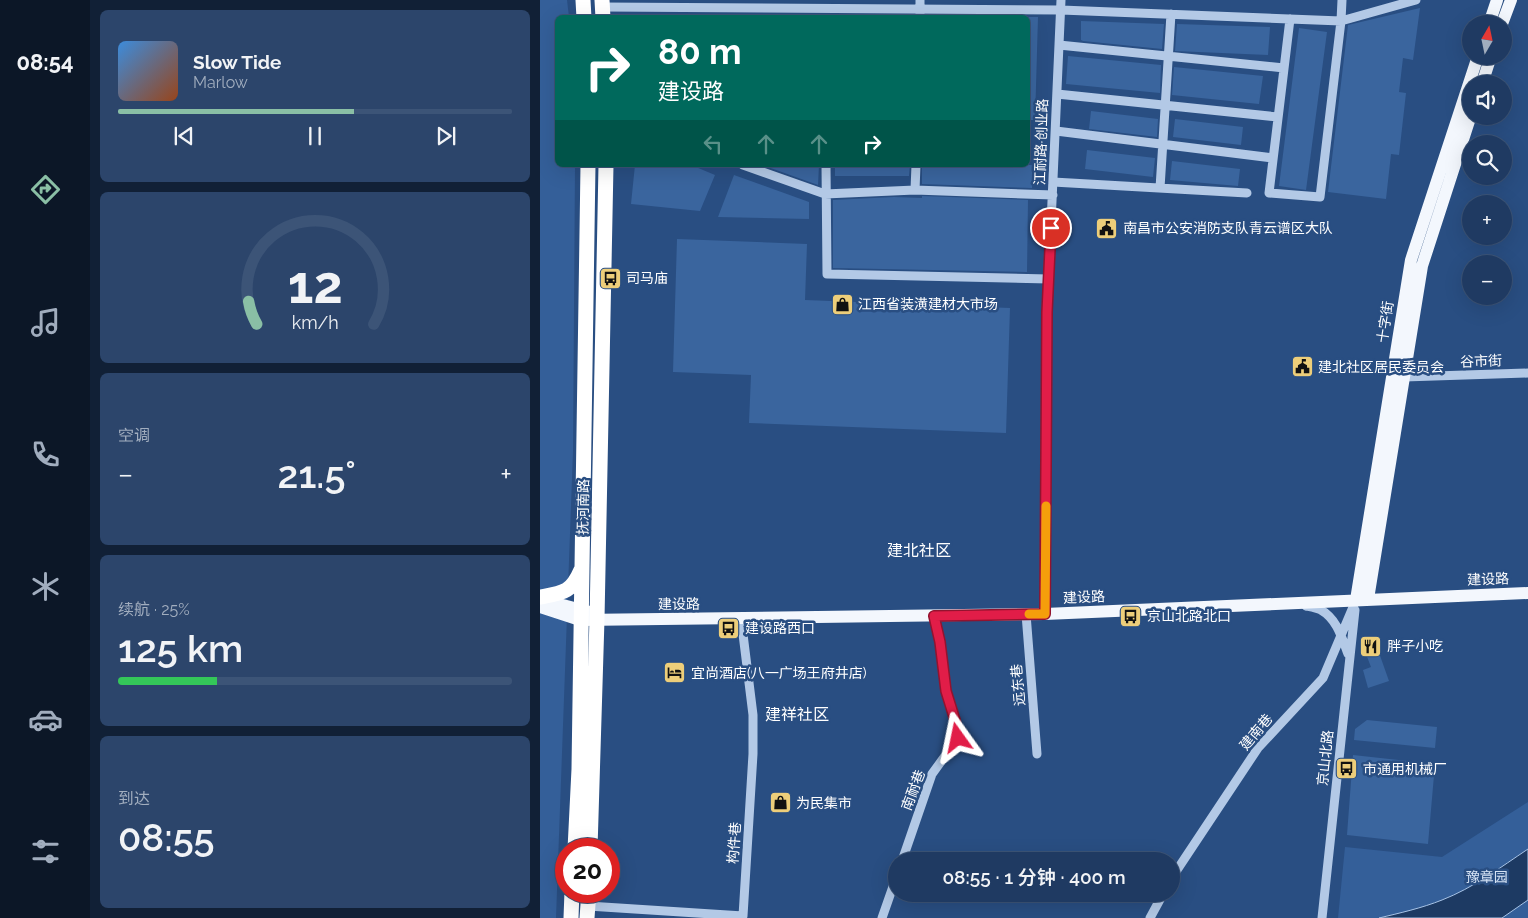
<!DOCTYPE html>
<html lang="zh">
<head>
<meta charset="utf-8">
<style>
	:root { --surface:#1f3a62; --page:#2c456b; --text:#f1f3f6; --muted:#a1adbe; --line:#3c5477; --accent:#8abfa5 }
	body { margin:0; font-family:Raleway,"Noto Sans SC",sans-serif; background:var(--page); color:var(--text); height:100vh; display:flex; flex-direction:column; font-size:19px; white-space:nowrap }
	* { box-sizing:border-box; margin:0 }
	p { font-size:16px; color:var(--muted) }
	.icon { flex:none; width:28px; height:28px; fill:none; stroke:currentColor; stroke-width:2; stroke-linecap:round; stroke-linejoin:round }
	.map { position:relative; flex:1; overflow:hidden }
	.side { display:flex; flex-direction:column; gap:10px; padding:10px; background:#112036; width:450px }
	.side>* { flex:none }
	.top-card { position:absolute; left:15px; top:15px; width:475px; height:152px; border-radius:8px; box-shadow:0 5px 20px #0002,0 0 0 1px var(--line); background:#00695c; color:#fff; overflow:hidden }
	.needle { width:32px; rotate:9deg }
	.buttons { position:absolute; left:922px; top:15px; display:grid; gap:10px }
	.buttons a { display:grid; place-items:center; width:50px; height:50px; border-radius:50%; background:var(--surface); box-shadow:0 5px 20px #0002,0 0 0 1px var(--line); font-size:25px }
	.speed { position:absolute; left:15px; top:838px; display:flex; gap:10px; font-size:25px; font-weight:700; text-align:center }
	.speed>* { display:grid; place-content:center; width:65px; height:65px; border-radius:50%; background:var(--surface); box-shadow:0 5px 20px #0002,0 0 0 1px var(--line); line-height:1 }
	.speed .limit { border:8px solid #d22; background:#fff; color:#111 }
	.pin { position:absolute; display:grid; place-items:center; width:42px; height:42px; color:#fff; margin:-21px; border:2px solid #fff; border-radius:50%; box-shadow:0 1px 5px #0007 }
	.me { position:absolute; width:55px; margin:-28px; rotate:348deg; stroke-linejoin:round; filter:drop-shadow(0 0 4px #0008) }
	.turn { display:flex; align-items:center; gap:18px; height:105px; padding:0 20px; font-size:22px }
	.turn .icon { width:65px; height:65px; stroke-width:2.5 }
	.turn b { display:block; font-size:35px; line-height:42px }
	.lanes { display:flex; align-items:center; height:48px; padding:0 20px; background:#0003; justify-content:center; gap:25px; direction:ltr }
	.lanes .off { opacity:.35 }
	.big { font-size:38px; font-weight:600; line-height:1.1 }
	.side .tile { flex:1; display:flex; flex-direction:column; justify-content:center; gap:8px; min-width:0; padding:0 18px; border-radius:8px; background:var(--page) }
	.side .dial { align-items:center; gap:0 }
	.dial svg { height:130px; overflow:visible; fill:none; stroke:var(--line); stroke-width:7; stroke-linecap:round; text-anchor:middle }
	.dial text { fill:var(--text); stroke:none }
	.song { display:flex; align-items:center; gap:15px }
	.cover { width:60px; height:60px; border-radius:8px; background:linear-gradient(135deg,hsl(210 70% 55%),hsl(20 70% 35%)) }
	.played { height:5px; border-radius:2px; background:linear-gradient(90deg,var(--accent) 60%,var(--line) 60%) }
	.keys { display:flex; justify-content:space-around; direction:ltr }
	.heat { display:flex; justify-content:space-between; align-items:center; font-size:28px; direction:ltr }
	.charge { height:8px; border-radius:4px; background:linear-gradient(90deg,#34c759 25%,var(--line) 0) }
	.trip { position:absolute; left:348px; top:852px; width:292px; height:50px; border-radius:25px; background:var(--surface); box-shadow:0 5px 20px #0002,0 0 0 1px var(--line); font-weight:600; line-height:50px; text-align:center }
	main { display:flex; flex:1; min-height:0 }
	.menu { display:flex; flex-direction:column; width:90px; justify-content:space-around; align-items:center; background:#0c1727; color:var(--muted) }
	.menu .icon { width:35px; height:35px }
	.menu .active { color:var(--accent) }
	.menu b { font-size:22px; color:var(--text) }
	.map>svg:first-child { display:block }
	.green { fill:#345f99 }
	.water { fill:#1d3a63; stroke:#a7c3e6 }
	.building { fill:#3a659e }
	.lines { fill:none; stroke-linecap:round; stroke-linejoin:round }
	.minor { stroke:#b3c9e6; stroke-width:9 }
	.major { stroke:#f3f7fd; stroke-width:12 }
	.highway { stroke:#fff; stroke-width:15 }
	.route-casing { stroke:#92132f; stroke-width:12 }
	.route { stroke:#e11d48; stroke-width:9 }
	.slow { stroke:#f59e0b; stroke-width:9 }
	.labels { text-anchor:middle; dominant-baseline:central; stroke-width:5; stroke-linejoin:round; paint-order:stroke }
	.street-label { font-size:14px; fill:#fff; stroke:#294e82 }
	.poi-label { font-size:14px; fill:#fff; stroke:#294e82; text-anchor:start }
	.park-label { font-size:14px; fill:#d6e3f5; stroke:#294e82 }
	.quarter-label { font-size:16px; fill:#fff; stroke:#294e82 }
</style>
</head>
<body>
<main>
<nav class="menu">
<b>08:54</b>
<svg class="icon active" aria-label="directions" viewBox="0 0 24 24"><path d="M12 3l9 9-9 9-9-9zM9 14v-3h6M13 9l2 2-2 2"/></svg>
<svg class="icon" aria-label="music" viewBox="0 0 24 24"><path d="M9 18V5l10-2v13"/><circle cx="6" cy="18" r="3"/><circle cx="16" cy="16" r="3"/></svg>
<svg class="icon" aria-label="phone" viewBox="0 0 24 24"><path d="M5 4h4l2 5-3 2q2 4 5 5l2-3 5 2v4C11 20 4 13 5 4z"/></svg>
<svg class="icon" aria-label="climate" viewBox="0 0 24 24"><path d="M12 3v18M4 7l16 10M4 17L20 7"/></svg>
<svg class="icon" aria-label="car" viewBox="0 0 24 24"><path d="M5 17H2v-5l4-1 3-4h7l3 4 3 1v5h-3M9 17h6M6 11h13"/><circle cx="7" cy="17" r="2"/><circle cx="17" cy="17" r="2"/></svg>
<svg class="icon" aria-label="filters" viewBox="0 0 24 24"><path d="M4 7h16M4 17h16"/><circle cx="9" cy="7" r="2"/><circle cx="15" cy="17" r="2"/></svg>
</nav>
<section class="side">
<div class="tile">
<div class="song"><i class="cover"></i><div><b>Slow Tide</b><p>Marlow</p></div></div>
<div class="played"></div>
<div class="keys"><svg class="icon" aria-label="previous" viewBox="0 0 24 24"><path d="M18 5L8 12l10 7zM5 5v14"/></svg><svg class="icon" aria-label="pause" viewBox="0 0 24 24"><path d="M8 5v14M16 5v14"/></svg><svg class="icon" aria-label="next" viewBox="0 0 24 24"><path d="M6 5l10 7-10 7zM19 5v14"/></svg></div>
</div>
<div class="tile dial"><svg viewBox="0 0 100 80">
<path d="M14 69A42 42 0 1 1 86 69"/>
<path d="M14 69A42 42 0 0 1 9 55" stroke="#8abfa5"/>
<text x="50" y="56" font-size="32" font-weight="700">12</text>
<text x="50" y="72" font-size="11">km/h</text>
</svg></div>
<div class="tile"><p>空调</p>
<div class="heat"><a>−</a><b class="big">21.5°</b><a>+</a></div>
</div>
<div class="tile"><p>续航 · 25%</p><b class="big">125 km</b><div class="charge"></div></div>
<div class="tile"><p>到达</p><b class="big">08:55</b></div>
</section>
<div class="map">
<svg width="988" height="918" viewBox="0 0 988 918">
	<rect width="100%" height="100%" fill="#294e82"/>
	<path class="green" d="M0 0H27L29 17 18 18V165H35L33 451 16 918H0Z
		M988 802V918H798L805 847 902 857Z"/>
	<path class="water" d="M988 849V900L962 918H839C860 913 882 908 902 900 933 888 961 867 988 849Z"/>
	<path class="building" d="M880 8 873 60 863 58 859 92 866 93 859 155 851 154 846 199 788 192 808 25Z
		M488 17H498L495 120H488Z
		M541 21 624 24 622 49 543 41 541 40Z
		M637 24 730 27 728 55 635 51Z
		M759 28 787 32 766 190 739 186Z
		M528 56 621 65 620 93 526 84Z
		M634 67 723 76 719 104 632 95Z
		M551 111 618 119 617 137 549 129Z
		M635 119 703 127 701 145 633 137Z
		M547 150 615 158 613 177 545 169Z
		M632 161 700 169 698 186 630 180Z
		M95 165H151L175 175 160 211 91 204Z
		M225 165H279L278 185 225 166Z
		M295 165H370L369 176H295Z
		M382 165H493L492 188 382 184Z
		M194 175 269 202V219L178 217Z
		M382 196 488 200 487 272 293 268V200L354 197 382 198Z
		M137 239 267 244 265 300 470 308 466 433 209 423 211 375 133 372Z
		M838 650 849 681 828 688 823 670 831 667 826 654Z
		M827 720 897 727 895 748 814 740 815 729Z
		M813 755 895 764 888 844 807 835Z"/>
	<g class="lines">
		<path class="minor" d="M63 7 521 10 801 21 876 0
			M380 18V0
			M750 19 729 193 780 197 801 21 802 0
			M519 45 744 68
			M517 94 738 117
			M516 131 733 158
			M203 165 285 194 375 190 513 195
			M286 165 287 274 509 279
			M513 182 707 193
			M620 188 631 14
			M375 190 376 165
			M864 377 988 373
			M766 606C771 607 777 608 781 610 797 619 802 638 808 654
			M486 614 497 754
			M505 614 507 313 521 0
			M362 861 392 774 418 738 415 720 406 691 400 643 394 616
			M631 879 718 748 783 678 816 600
			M48 906 203 916 213 754V715L201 618
			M342 918 356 878
			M610 918 623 894
			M782 918 815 610"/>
		<path class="major" d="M949 24 957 0
			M962 24 971 0
			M942 84 951 56
			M828 599 882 266 931 115
			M816 600 871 260 938 56
			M11 602 50 612
			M0 607 40 620 505 614 988 593"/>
		<path class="highway" d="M43 0 44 18
			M62 0 63 18
			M0 597C23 593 31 593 41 570
			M35 849 39 769 48 165
			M50 849 57 619 66 165
			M31 918 32 891
			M47 918 49 891"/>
	</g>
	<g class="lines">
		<defs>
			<path id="route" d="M418 738 415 720 406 691 400 642 394 616 505 614 507 312 511 228"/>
		</defs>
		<use href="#route" class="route-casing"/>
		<use href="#route" class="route"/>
		<path class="slow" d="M489 614H505L506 506"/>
	</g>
	<defs>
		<symbol id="civic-square" viewBox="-11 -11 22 22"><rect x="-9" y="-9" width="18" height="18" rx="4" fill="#edce7a" stroke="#294e82"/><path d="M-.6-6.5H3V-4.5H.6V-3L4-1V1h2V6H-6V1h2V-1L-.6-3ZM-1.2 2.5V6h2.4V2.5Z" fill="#111"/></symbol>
		<symbol id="bus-square" viewBox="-11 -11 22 22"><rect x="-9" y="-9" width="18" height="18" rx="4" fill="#edce7a" stroke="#294e82"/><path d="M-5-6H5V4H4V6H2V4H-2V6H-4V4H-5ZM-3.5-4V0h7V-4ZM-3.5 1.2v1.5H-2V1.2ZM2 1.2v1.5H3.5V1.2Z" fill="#111"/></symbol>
		<symbol id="shop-square" viewBox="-11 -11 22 22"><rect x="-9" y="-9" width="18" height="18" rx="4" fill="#edce7a" stroke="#294e82"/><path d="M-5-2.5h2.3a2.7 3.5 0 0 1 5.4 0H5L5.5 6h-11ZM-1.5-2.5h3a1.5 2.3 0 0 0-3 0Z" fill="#111"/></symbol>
		<symbol id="restaurant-square" viewBox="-11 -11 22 22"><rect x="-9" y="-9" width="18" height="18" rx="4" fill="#edce7a" stroke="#294e82"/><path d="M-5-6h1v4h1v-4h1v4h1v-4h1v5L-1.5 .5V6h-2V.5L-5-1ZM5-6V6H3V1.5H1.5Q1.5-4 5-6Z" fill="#111"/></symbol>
		<symbol id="hotel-square" viewBox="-11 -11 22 22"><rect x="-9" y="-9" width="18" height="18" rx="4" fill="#edce7a" stroke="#294e82"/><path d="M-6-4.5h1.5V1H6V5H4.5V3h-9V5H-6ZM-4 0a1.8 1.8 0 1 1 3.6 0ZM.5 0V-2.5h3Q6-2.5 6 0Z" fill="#111"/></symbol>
	</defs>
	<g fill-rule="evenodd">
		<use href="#civic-square" x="554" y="216" width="25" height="25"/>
		<use href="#bus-square" x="58" y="266" width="25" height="25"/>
		<use href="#shop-square" x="290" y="292" width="25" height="25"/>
		<use href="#civic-square" x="750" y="354" width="25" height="25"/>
		<use href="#bus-square" x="578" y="604" width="25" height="25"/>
		<use href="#bus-square" x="176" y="616" width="25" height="25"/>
		<use href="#restaurant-square" x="818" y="634" width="25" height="25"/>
		<use href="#hotel-square" x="122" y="660" width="25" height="25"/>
		<use href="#bus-square" x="794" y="756" width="25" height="25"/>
		<use href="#shop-square" x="228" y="790" width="25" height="25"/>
	</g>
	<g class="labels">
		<g class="street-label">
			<text transform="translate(501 142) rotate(-88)">江耐路·创业路</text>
			<text transform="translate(845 322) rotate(-81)">十字街</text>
			<text transform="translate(941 361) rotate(-2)">谷市街</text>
			<text transform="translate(43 507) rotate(-89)">抚河南路</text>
			<text transform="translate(948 579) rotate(-2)">建设路</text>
			<text transform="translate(544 597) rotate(-3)">建设路</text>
			<text transform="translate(139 604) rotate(-1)">建设路</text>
			<text transform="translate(478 685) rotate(-95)">远东巷</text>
			<text transform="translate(716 732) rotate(-50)">建南巷</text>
			<text transform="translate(785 758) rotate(-84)">京山北路</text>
			<text transform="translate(373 790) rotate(-69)">南耐巷</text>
			<text transform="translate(194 843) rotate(-86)">构件巷</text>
		</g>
		<g class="poi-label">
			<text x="583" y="228">南昌市公安消防支队青云谱区大队</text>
			<text x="86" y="278">司马庙</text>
			<text x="318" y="304">江西省装潢建材大市场</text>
			<text x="778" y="367">建北社区居民委员会</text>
			<text x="607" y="616">京山北路北口</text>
			<text x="205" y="628">建设路西口</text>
			<text x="847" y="646">胖子小吃</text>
			<text x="151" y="673">宜尚酒店(八一广场王府井店)</text>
			<text x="823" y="769">市通用机械厂</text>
			<text x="256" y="803">为民集市</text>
		</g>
		<g class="park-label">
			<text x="947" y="877">豫章园</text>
		</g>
		<g class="quarter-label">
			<text x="379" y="550">建北社区</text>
			<text x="257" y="714">建祥社区</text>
		</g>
	</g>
</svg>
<div class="buttons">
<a><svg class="needle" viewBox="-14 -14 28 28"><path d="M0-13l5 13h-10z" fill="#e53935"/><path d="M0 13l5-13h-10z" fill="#a1adbe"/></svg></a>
<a><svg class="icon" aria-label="sound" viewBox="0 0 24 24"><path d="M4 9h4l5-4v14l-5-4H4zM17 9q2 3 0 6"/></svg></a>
<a><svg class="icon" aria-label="search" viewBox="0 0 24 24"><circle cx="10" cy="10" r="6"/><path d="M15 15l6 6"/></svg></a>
<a>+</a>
<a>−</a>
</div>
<div class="speed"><div class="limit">20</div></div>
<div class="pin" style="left:511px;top:228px;background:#d93025"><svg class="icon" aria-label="arrive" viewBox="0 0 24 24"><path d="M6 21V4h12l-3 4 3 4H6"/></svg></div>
<svg class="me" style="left:418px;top:738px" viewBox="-20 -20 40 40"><path d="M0-17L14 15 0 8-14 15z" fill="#e11d48" stroke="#fff" stroke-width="4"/></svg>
<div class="trip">08:55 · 1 分钟 · 400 m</div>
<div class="top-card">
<div class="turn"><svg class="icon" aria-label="right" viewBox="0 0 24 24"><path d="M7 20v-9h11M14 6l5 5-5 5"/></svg><div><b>80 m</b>建设路</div></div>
<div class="lanes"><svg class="icon off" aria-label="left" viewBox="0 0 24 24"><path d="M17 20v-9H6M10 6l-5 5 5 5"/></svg><svg class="icon off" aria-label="ahead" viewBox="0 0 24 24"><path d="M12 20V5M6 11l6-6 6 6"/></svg><svg class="icon off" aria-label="ahead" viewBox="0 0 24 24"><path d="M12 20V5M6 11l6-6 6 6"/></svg><svg class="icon" aria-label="right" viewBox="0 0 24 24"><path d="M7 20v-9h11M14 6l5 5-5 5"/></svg></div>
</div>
</div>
</main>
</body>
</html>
